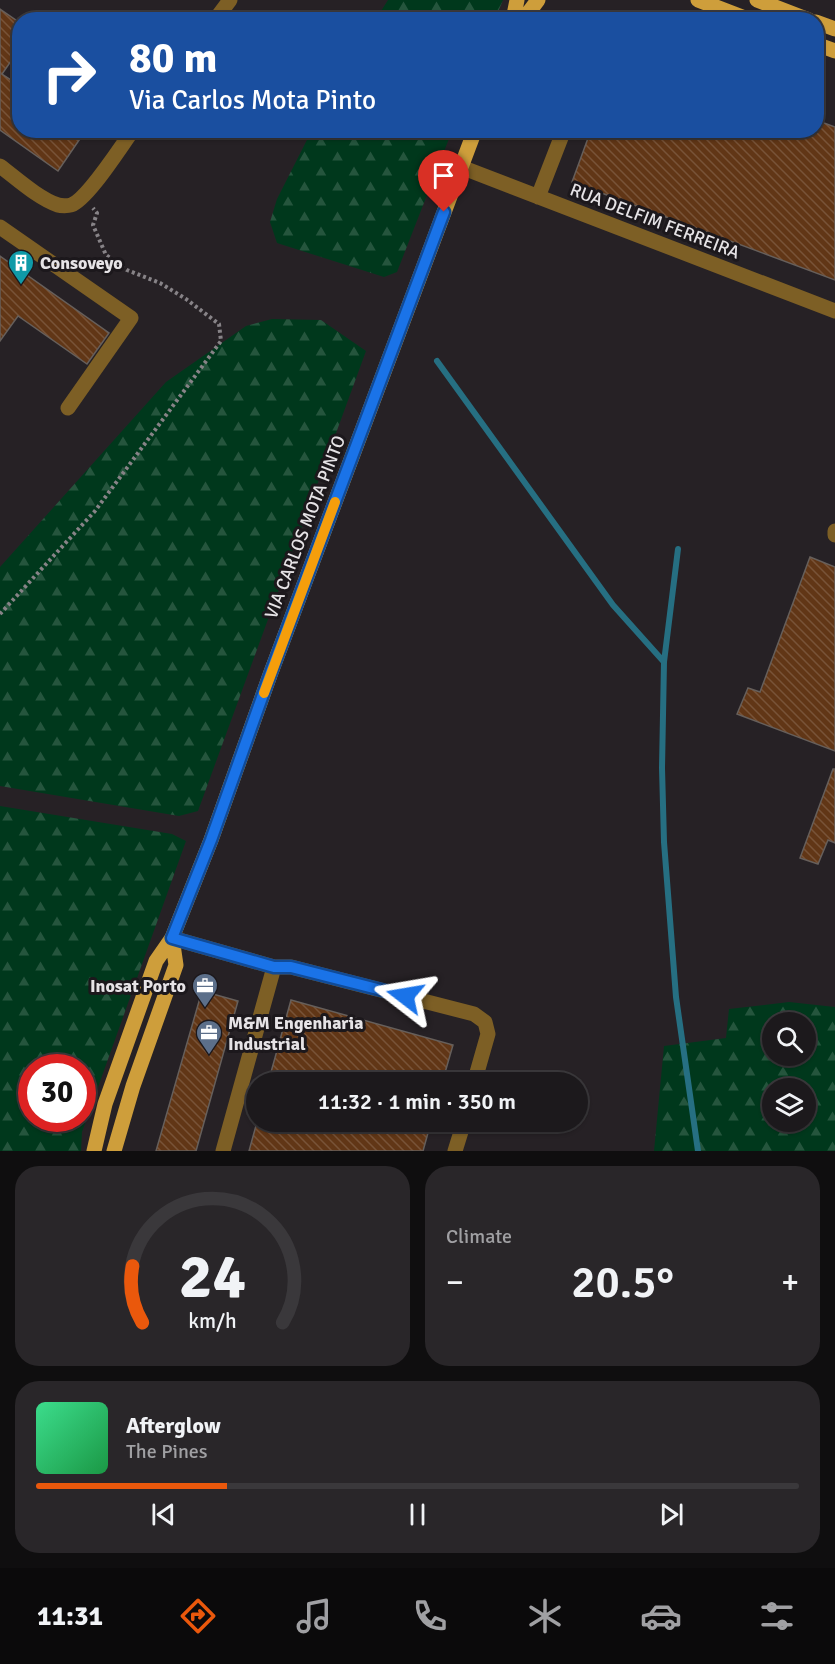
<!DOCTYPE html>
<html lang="en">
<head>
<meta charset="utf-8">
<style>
	:root { --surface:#1c191c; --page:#292629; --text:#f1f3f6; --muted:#a0a0a3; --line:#3a383b; --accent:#ea580c }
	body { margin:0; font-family:Signika,sans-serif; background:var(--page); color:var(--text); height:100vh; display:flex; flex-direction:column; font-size:22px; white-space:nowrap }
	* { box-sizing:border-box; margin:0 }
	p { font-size:20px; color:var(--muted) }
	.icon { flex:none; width:33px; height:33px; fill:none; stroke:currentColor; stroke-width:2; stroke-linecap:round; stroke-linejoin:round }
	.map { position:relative; height:1151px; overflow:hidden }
	.sheet { display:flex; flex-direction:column; gap:15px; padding:15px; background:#0f0e0f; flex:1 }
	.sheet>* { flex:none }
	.banner { position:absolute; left:12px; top:12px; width:812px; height:126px; border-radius:24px; box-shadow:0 2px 4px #0004,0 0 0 2px var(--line); background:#1a4fa0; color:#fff; overflow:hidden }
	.fabs { position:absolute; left:762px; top:1012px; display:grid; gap:12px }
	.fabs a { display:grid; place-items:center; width:54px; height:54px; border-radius:50%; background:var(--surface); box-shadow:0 2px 4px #0004,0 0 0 2px var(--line); font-size:30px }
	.speed { position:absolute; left:18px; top:1054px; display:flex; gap:12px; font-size:30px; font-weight:700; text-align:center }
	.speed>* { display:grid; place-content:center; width:78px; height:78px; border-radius:50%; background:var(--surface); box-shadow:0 2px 4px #0004,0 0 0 2px var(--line); line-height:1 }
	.speed .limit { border:9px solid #d22; background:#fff; color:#111 }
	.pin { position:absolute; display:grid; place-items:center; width:51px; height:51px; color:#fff; margin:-62px -26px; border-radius:50% 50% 50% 0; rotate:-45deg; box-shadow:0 0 6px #0007 }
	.pin .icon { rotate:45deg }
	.me { position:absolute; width:66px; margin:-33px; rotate:284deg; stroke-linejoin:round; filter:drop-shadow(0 0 4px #0008) }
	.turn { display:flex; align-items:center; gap:21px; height:126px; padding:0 18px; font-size:27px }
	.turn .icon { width:78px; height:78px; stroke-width:2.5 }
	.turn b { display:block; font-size:42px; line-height:51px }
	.big { font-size:45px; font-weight:600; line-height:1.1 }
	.sheet .tile { flex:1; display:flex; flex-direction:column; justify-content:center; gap:9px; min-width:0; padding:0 21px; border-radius:24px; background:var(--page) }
	.sheet .dial { align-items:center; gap:0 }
	.dial svg { height:156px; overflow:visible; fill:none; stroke:var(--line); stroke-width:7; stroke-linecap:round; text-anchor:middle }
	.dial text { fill:var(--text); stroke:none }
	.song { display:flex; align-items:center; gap:18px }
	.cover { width:72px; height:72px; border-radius:9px; background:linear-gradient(135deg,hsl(150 70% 55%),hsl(140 70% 35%)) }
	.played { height:6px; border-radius:3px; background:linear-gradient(90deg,var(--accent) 25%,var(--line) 25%) }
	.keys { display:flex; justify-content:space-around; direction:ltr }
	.heat { display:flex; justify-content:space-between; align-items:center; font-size:33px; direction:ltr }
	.sheet .tiles { flex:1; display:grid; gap:15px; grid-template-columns:1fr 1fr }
	.tile:last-child { grid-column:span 2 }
	.trip { position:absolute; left:246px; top:1072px; width:342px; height:60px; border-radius:30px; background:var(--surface); box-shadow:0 2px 4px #0004,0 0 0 2px var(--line); font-weight:600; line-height:60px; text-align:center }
	.tabs { display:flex; height:96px; justify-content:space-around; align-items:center; background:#0b0a0b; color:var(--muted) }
	.tabs .icon { width:42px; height:42px }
	.tabs .on { color:var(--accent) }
	.tabs b { font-size:27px; color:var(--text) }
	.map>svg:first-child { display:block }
	.forest { fill:url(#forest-firs); fill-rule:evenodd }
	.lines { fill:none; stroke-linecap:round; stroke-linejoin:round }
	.stream { stroke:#266f82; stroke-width:6 }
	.building { fill:url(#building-back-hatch); stroke:#665f5b; stroke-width:1.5 }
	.path { stroke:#878387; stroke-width:4; stroke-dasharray:3 3; stroke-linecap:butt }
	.minor { stroke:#7d5f25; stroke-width:15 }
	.major { stroke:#ce9e3b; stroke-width:15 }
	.route-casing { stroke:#114b97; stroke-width:15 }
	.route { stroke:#1a73e8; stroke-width:10 }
	.slow { stroke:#f59e0b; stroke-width:10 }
	.labels { text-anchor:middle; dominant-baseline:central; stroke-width:6; stroke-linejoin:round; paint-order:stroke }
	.street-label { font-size:18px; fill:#e6e3e6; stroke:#1c181c }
	.poi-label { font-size:18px; font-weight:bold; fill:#e6e3e6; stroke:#1c181c; text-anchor:start }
</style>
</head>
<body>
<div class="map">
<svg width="835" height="1151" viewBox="0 0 835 1151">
	<defs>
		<pattern id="forest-firs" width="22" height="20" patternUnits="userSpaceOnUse" patternTransform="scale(1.5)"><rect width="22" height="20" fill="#00381c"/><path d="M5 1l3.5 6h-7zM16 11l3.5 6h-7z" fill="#25553d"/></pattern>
		<pattern id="building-back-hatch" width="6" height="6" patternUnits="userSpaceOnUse" patternTransform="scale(1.5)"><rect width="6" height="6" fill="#613616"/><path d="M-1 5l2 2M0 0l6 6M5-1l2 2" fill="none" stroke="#785338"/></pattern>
	</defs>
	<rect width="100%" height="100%" fill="#262125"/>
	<path class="forest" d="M388 0H503L495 19H376Z
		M312 130 452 131 397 272 384 277 277 243 270 222 277 199Z
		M272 319 321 320 366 351 198 811 179 816 0 786V567L166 382 246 326Z
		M0 806 172 834 186 841 82 1132 81 1151H0ZM32 1068H82V1119H32Z
		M789 1002 835 1007V1151H654L664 1046 726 1038 729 1009ZM772 1023H806V1056H772ZM772 1089H806V1122H772Z"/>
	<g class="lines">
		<path class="stream" d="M437 361 613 605 664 662 662 768 664 842 676 997 698 1151
			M664 662 678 549"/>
	</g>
	<path class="building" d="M0 9 20 23V48L2 74 20 86V130H86L58 171 0 130Z
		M816 120 835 127V280L572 182 591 130H816Z
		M0 256 109 333 87 364 18 316 0 341Z
		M810 557 835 567V751L737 714 748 688 760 692Z
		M833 769H835V843L828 840 818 864 800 858Z
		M202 991 238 1001 196 1151H156Z
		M291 1000 453 1045 442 1083H268Z
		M257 1122H431L423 1151H249Z"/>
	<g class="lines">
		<path class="path" d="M0 614 95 511 221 341 219 324 186 299 160 283 127 270 106 255 93 225 97 213 93 208"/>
		<path class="minor" d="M215 20 230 0
			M0 166C16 178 39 199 58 205 61 206 68 206 71 205 88 199 121 146 133 130
			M461 167 835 311
			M538 197 564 130
			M0 227 131 318 68 408
			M835 531V535
			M172 938 274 967H291L474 1014 485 1022 488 1034 474 1083
			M223 1151 274 967
			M455 1151 464 1122"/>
		<path class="major" d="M698 0 750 20
			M757 0 809 20
			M513 20 517 0
			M523 20 538 0
			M816 22 835 29
			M816 44 835 51
			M94 1151 105 1104 156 961 172 938 211 840 270 675 475 130
			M114 1151 133 1086 176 965 172 938"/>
	</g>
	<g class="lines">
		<defs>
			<path id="route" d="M405 996 291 967H274L172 938 211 840 270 675 444 212"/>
		</defs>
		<use href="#route" class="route-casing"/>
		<use href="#route" class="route"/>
		<path class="slow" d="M264 693 335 502"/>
	</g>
	<defs>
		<symbol id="building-pin" viewBox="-11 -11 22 30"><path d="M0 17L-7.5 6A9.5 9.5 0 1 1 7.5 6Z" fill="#0f9aa8" stroke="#1c181c"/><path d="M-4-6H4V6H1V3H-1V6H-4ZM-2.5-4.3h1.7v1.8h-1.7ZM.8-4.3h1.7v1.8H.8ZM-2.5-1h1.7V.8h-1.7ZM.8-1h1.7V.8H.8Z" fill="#fff"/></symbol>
		<symbol id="office-pin" viewBox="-11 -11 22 30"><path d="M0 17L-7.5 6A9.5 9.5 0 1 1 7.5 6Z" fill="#5c6f8a" stroke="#1c181c"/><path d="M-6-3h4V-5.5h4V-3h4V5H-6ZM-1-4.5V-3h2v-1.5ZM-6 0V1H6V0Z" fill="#fff"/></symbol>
	</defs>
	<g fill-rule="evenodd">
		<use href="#building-pin" x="6" y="248" width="30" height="40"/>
		<use href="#office-pin" x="190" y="971" width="30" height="40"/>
		<use href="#office-pin" x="194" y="1018" width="30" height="40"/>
	</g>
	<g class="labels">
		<g class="street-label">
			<text transform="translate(655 221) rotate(21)">RUA DELFIM FERREIRA</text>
			<text transform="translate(305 527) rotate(-69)">VIA CARLOS MOTA PINTO</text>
		</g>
		<g class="poi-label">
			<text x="40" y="263">Consoveyo</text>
			<text x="186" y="986" text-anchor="end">Inosat Porto</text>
			<text x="228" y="1023">M&amp;M Engenharia<tspan x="228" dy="21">Industrial</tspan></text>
		</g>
	</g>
</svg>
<div class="fabs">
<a><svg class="icon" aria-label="search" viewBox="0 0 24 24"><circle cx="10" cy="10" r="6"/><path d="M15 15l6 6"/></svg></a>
<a><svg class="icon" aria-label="layers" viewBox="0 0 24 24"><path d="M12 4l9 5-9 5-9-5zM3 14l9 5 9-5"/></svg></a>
</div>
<div class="speed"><div class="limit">30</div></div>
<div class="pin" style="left:444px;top:212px;background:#d93025"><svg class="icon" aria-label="arrive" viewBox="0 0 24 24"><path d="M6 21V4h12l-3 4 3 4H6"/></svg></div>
<svg class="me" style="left:405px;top:996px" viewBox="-20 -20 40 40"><path d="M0-17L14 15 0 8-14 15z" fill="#1a73e8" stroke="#fff" stroke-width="4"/></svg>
<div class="trip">11:32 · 1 min · 350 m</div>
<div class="banner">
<div class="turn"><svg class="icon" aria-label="right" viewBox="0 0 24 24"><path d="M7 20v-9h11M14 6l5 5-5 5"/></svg><div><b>80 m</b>Via Carlos Mota Pinto</div></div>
</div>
</div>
<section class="sheet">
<div class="tiles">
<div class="tile dial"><svg viewBox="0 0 100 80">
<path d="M14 69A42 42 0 1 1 86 69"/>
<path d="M14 69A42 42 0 0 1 9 40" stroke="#ea580c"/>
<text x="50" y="56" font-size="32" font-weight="700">24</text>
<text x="50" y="72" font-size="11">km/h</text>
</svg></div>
<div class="tile"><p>Climate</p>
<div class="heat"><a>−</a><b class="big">20.5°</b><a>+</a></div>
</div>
<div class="tile">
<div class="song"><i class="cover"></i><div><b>Afterglow</b><p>The Pines</p></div></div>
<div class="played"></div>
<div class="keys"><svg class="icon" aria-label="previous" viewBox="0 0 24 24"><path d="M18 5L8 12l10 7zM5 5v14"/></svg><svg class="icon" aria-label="pause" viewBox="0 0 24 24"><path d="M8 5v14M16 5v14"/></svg><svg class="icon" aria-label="next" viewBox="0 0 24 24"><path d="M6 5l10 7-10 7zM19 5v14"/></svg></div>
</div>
</div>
</section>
<nav class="tabs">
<b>11:31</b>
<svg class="icon on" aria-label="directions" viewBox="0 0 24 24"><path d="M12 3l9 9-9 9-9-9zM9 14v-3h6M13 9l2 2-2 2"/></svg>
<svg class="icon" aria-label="music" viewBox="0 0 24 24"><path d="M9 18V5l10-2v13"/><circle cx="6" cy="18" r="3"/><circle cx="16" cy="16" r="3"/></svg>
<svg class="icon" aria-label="phone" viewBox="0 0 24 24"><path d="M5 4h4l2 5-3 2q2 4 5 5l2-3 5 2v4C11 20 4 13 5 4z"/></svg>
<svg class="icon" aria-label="climate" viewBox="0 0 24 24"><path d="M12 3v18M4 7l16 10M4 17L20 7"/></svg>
<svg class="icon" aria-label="car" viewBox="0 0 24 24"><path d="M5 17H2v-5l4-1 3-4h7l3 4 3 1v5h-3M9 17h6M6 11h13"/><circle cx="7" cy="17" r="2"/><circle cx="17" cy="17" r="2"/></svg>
<svg class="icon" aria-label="filters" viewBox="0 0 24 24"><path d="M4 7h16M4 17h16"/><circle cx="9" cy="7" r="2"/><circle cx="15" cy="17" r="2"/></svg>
</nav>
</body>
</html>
